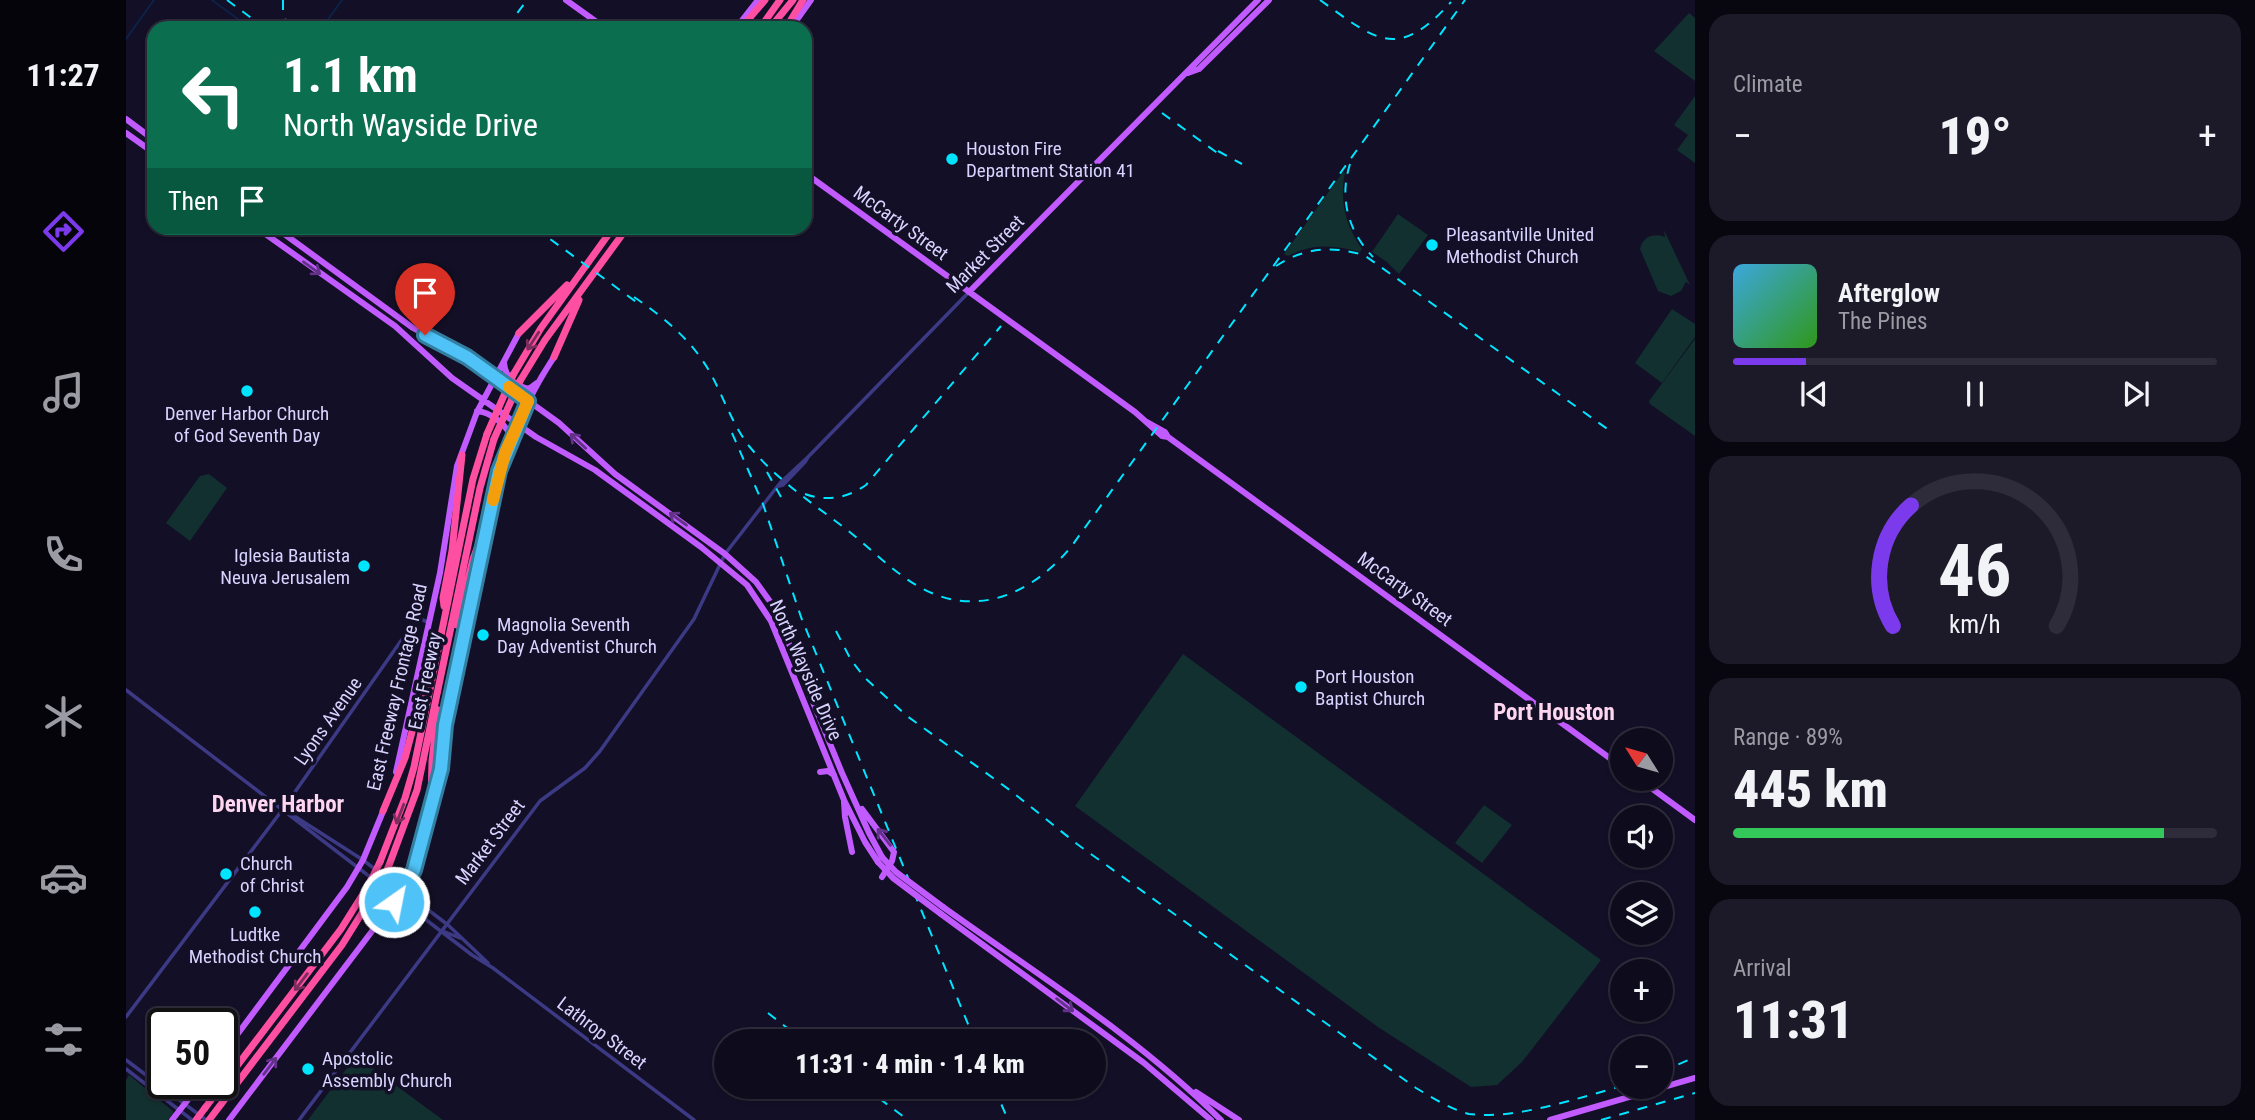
<!DOCTYPE html>
<html lang="en">
<head>
<meta charset="utf-8">
<style>
	:root { --surface:#0e0b1c; --page:#1c1929; --text:#f1f3f6; --muted:#9b9ba3; --line:#2e2b3b; --accent:#7c3aed }
	body { margin:0; font-family:"Roboto Condensed",sans-serif; background:var(--page); color:var(--text); height:100vh; display:flex; flex-direction:column; font-size:26px; white-space:nowrap }
	* { box-sizing:border-box; margin:0 }
	p { font-size:23px; color:var(--muted) }
	.icon { flex:none; width:38px; height:38px; fill:none; stroke:currentColor; stroke-width:2; stroke-linecap:round; stroke-linejoin:round }
	.map { position:relative; flex:1; overflow:hidden }
	.panel { display:flex; flex-direction:column; gap:14px; padding:14px; background:#08060f; width:560px }
	.panel>* { flex:none }
	.hud { position:absolute; left:21px; top:21px; width:665px; height:214px; border-radius:21px; box-shadow:0 2px 5px #0004,0 0 0 2px var(--line); background:#0b6e4f; color:#fff; overflow:hidden }
	.needle { width:46px; rotate:307deg }
	.fabs { position:absolute; left:1484px; top:728px; display:grid; gap:14px }
	.fabs a { display:grid; place-items:center; width:63px; height:63px; border-radius:50%; background:var(--surface); box-shadow:0 2px 5px #0004,0 0 0 2px var(--line); font-size:35px }
	.speed { position:absolute; left:21px; top:1008px; display:flex; gap:14px; font-size:35px; font-weight:700; text-align:center }
	.speed>* { display:grid; place-content:center; width:91px; height:91px; border-radius:50%; background:var(--surface); box-shadow:0 2px 5px #0004,0 0 0 2px var(--line); line-height:1 }
	.speed .limit { border:4px solid #111; border-radius:10px; background:#fff; color:#111 }
	.pin { position:absolute; display:grid; place-items:center; width:60px; height:60px; color:#fff; margin:-72px -30px; border-radius:50% 50% 50% 0; rotate:-45deg; box-shadow:0 0 7px #0007 }
	.pin .icon { rotate:45deg }
	.me { position:absolute; width:77px; margin:-38px; rotate:33deg; stroke-linejoin:round; filter:drop-shadow(0 0 5px #0008) }
	.turn { display:flex; align-items:center; gap:24px; height:147px; padding:0 21px; font-size:32px }
	.turn .icon { width:91px; height:91px; stroke-width:2.5 }
	.turn b { display:block; font-size:49px; line-height:60px }
	.then { display:flex; align-items:center; height:66px; padding:0 21px; background:#0003; gap:14px; font-size:26px }
	.big { font-size:52px; font-weight:800; line-height:1.1 }
	.panel .tile { flex:1; display:flex; flex-direction:column; justify-content:center; gap:10px; min-width:0; padding:0 24px; border-radius:21px; background:var(--page) }
	.panel .dial { align-items:center; gap:0 }
	.dial svg { height:182px; overflow:visible; fill:none; stroke:var(--line); stroke-width:7; stroke-linecap:round; text-anchor:middle }
	.dial text { fill:var(--text); stroke:none }
	.song { display:flex; align-items:center; gap:21px }
	.cover { width:84px; height:84px; border-radius:10px; background:linear-gradient(135deg,hsl(200 70% 55%),hsl(110 70% 35%)) }
	.played { height:7px; border-radius:4px; background:linear-gradient(90deg,var(--accent) 15%,var(--line) 15%) }
	.keys { display:flex; justify-content:space-around; direction:ltr }
	.heat { display:flex; justify-content:space-between; align-items:center; font-size:38px; direction:ltr }
	.charge { height:10px; border-radius:5px; background:linear-gradient(90deg,#34c759 89%,var(--line) 0) }
	.trip { position:absolute; left:588px; top:1029px; width:392px; height:70px; border-radius:35px; background:var(--surface); box-shadow:0 2px 5px #0004,0 0 0 2px var(--line); font-weight:800; line-height:70px; text-align:center }
	main { display:flex; flex:1; min-height:0 }
	.dock { display:flex; flex-direction:column; width:126px; justify-content:space-around; align-items:center; background:#06040b; color:var(--muted) }
	.dock .icon { width:49px; height:49px }
	.dock .current { color:var(--accent) }
	.dock b { font-size:32px; color:var(--text) }
	.map>svg:first-child { display:block }
	.green { fill:#12302f }
	.lines { fill:none; stroke-linecap:round; stroke-linejoin:round }
	.stream { stroke:#0c2248; stroke-width:2 }
	.minor { stroke:#3d3a85; stroke-width:3.5 }
	.major { stroke:#c25bff; stroke-width:6 }
	.highway { stroke:#ff4fa3; stroke-width:7 }
	.rail { stroke:#00e5ff; stroke-width:2; stroke-dasharray:10 9; stroke-linecap:butt }
	.major-bridge { stroke:#c25bff; stroke-width:6 }
	.highway-bridge { stroke:#ff4fa3; stroke-width:7 }
	.oneway { stroke:#623188 }
	.oneway2 { stroke:#7d2c5e }
	.route-casing { stroke:#337fa1; stroke-width:18 }
	.route { stroke:#4fc3f7; stroke-width:12 }
	.slow { stroke:#f59e0b; stroke-width:12 }
	.poi-dot { fill:#00e5ff; stroke:#130f26; stroke-width:2.5 }
	.labels { text-anchor:middle; dominant-baseline:central; stroke-width:7; stroke-linejoin:round; paint-order:stroke }
	.poi-label { font-size:19px; fill:#d9d4ff; stroke:#130f26; text-anchor:start }
	.street-label { font-size:19px; fill:#d9d4ff; stroke:#130f26 }
	.quarter-label { font-size:23px; font-weight:bold; fill:#ffd6f0; stroke:#130f26 }
</style>
</head>
<body>
<main>
<nav class="dock">
<b>11:27</b>
<svg class="icon current" aria-label="directions" viewBox="0 0 24 24"><path d="M12 3l9 9-9 9-9-9zM9 14v-3h6M13 9l2 2-2 2"/></svg>
<svg class="icon" aria-label="music" viewBox="0 0 24 24"><path d="M9 18V5l10-2v13"/><circle cx="6" cy="18" r="3"/><circle cx="16" cy="16" r="3"/></svg>
<svg class="icon" aria-label="phone" viewBox="0 0 24 24"><path d="M5 4h4l2 5-3 2q2 4 5 5l2-3 5 2v4C11 20 4 13 5 4z"/></svg>
<svg class="icon" aria-label="climate" viewBox="0 0 24 24"><path d="M12 3v18M4 7l16 10M4 17L20 7"/></svg>
<svg class="icon" aria-label="car" viewBox="0 0 24 24"><path d="M5 17H2v-5l4-1 3-4h7l3 4 3 1v5h-3M9 17h6M6 11h13"/><circle cx="7" cy="17" r="2"/><circle cx="17" cy="17" r="2"/></svg>
<svg class="icon" aria-label="filters" viewBox="0 0 24 24"><path d="M4 7h16M4 17h16"/><circle cx="9" cy="7" r="2"/><circle cx="15" cy="17" r="2"/></svg>
</nav>
<div class="map">
<svg width="1569" height="1120" viewBox="0 0 1569 1120">
	<rect width="100%" height="100%" fill="#130f26"/>
	<path class="green" d="M1563 13 1569 18V81L1528 51Z
		M1569 96V163L1551 150 1562 135 1548 125Z
		M1217 172 1219 173C1213 200 1220 227 1236 249L1234 252C1208 245 1186 243 1162 256L1158 254Z
		M1272 214 1302 235 1273 274 1261 262 1246 252Z
		M1538 230 1564 285 1560 282 1555 291 1545 296 1532 291 1514 249C1517 236 1528 233 1539 237Z
		M1546 309 1569 324V337L1536 383 1509 363Z
		M1569 339V436L1524 404 1523 401Z
		M83 474 101 488 64 541 40 523 74 476Z
		M1057 654 1475 960 1396 1062 1371 1085 1345 1087 1252 1027 949 806Z
		M1358 805 1386 825 1356 863 1329 843Z
		M230 1056 317 1120H182Z
		M3 1075 48 1112 42 1120H0V1080Z"/>
	<g class="lines">
		<path class="stream" d="M86 0 124 28
			M196 28 216 0
			M0 39 28 0"/>
		<path class="minor" d="M653 486 657 485 679 462 682 457 843 292
			M0 690 346 955 367 968 568 1120
			M162 812 237 860 322 925 362 963
			M319 932 334 938
			M0 1017 157 809 291 618 302 622
			M0 1060 80 1120
			M0 1069 66 1120
			M173 1120 414 801 459 768 474 751 568 619 599 554 654 483 682 457"/>
		<path class="major" d="M440 0 479 28
			M610 28 632 0
			M665 28 685 0
			M1062 73 1073 69 1143 0
			M0 119 28 140
			M0 133 28 153
			M679 173 1009 412 1036 436 1042 437
			M131 228 269 326 326 378 410 437 469 470 575 547 621 585 645 621 718 800 739 842 752 862
			M150 228 287 328 350 363 433 423 489 474 599 554 630 582 648 607 716 773 743 833 756 857
			M843 292 1132 0
			M378 363C379 377 389 386 403 389L411 383
			M351 411C364 412 380 424 386 438
			M1021 422 1039 432 1042 437 1496 767
			M362 523C374 463 394 408 428 357
			M270 772 314 573 331 466 351 412 393 333
			M694 772 702 771 708 775
			M1513 779 1569 820
			M718 802 719 817 726 852
			M736 809 768 852 766 861 756 877
			M817 907C912 975 1012 1037 1095 1120
			M815 914 1018 1063 1085 1120
			M96 1055 221 887 237 860 258 809
			M1070 1092 1113 1120
			M46 1120 75 1083
			M103 1120 281 885 288 870 315 769 319 725 359 533
			M1424 1120 1569 1078"/>
		<path class="highway" d="M615 28 639 0
			M634 28 654 0
			M644 28 667 0
			M660 28 677 0
			M393 333 441 285
			M428 357 453 300
			M387 375 415 328 487 228
			M394 381 419 340 501 228
			M318 606 317 598 326 551 336 455
			M331 625 347 559 362 519
			M305 804 306 761 312 710
			M257 811 279 758 303 668 308 659
			M254 862 279 798 288 767 347 479 361 434
			M262 868 291 790 354 488 368 439
			M79 1108 215 929 242 886
			M83 1120 216 945 249 892"/>
		<path class="rail" d="M101 0 139 28
			M157 0V12L162 28
			M1194 0C1250 40 1271 62 1325 2
			M380 28 401 0
			M1036 113 1097 157
			M1092 151 1116 164
			M1224 164C1213 198 1222 231 1247 257
			M409 228 513 304
			M432 228 437 232
			M1150 266C1179 247 1206 246 1238 255L1487 433
			M508 297C539 318 568 342 586 376 598 399 607 425 623 446 650 479 686 503 720 529 743 547 765 570 790 585 848 620 905 595 945 547L1339 0
			M606 433 637 504 675 617 849 1041
			M641 472 655 497
			M679 494C700 502 722 498 740 485L875 326
			M710 631 725 660 739 678 781 716 885 791 951 844 1290 1088C1307 1098 1324 1109 1343 1114 1389 1120 1452 1098 1496 1086
			M642 1013 678 1041
			M1535 1072 1569 1057
			M738 1087 782 1120
			M868 1087 882 1120
			M1475 1120 1569 1093"/>
		<path class="major-bridge" d="M756 857 770 872 817 907
			M752 862 767 878 815 914"/>
		<path class="highway-bridge" d="M361 434 387 375
			M368 439 394 381
			M242 886 254 862
			M249 892 262 868
			M70 1120 79 1108"/>
	</g>
	<defs><path id="oneway-shaft" d="M-6 0H5M1.5-3L5.5 0L1.5 3" fill="none" stroke-width="1.6" stroke-linecap="round" stroke-linejoin="round" transform="scale(1.75)"/></defs>
	<g class="oneway">
		<use href="#oneway-shaft" transform="translate(186 268) rotate(36)"/>
		<use href="#oneway-shaft" transform="translate(452 441) rotate(-137)"/>
		<use href="#oneway-shaft" transform="translate(552 519) rotate(-144)"/>
		<use href="#oneway-shaft" transform="translate(758 837) rotate(-128)"/>
		<use href="#oneway-shaft" transform="translate(939 1005) rotate(37)"/>
		<use href="#oneway-shaft" transform="translate(144 1066) rotate(-53)"/>
	</g>
	<g class="oneway2">
		<use href="#oneway-shaft" transform="translate(407 341) rotate(123)"/>
		<use href="#oneway-shaft" transform="translate(274 814) rotate(111)"/>
		<use href="#oneway-shaft" transform="translate(175 982) rotate(127)"/>
	</g>
	<g class="lines">
		<defs>
			<path id="route" d="M268 902 281 885 288 870 315 769 319 725 373 471 402 401 341 357 299 335"/>
		</defs>
		<use href="#route" class="route-casing"/>
		<use href="#route" class="route"/>
		<path class="slow" d="M367 500 379 453 402 401 383 387"/>
	</g>
	<g class="poi-dot">
		<circle cx="826" cy="159" r="7"/>
		<circle cx="1306" cy="245" r="7"/>
		<circle cx="121" cy="391" r="7"/>
		<circle cx="238" cy="566" r="7"/>
		<circle cx="357" cy="635" r="7"/>
		<circle cx="1175" cy="687" r="7"/>
		<circle cx="100" cy="874" r="7"/>
		<circle cx="129" cy="912" r="7"/>
		<circle cx="182" cy="1069" r="7"/>
	</g>
	<g class="labels">
		<g class="poi-label">
			<text x="840" y="148">Houston Fire<tspan x="840" dy="22">Department Station 41</tspan></text>
			<text x="1320" y="234">Pleasantville United<tspan x="1320" dy="22">Methodist Church</tspan></text>
			<text x="121" y="413" text-anchor="middle">Denver Harbor Church<tspan x="121" dy="22">of God Seventh Day</tspan></text>
			<text x="224" y="555" text-anchor="end">Iglesia Bautista<tspan x="224" dy="22">Neuva Jerusalem</tspan></text>
			<text x="371" y="624">Magnolia Seventh<tspan x="371" dy="22">Day Adventist Church</tspan></text>
			<text x="1189" y="676">Port Houston<tspan x="1189" dy="22">Baptist Church</tspan></text>
			<text x="114" y="863">Church<tspan x="114" dy="22">of Christ</tspan></text>
			<text x="129" y="934" text-anchor="middle">Ludtke<tspan x="129" dy="22">Methodist Church</tspan></text>
			<text x="196" y="1058">Apostolic<tspan x="196" dy="22">Assembly Church</tspan></text>
		</g>
		<g class="street-label">
			<text transform="translate(775 223) rotate(36)">McCarty Street</text>
			<text transform="translate(859 254) rotate(-45)">Market Street</text>
			<text transform="translate(1279 589) rotate(36)">McCarty Street</text>
			<text transform="translate(680 670) rotate(66)">North Wayside Drive</text>
			<text transform="translate(299 681) rotate(-78)">East Freeway</text>
			<text transform="translate(271 687) rotate(-77)">East Freeway Frontage Road</text>
			<text transform="translate(202 721) rotate(-55)">Lyons Avenue</text>
			<text transform="translate(364 842) rotate(-53)">Market Street</text>
			<text transform="translate(476 1033) rotate(37)">Lathrop Street</text>
		</g>
		<g class="quarter-label">
			<text x="1428" y="712">Port Houston</text>
			<text x="152" y="804">Denver Harbor</text>
		</g>
	</g>
</svg>
<div class="fabs">
<a><svg class="needle" viewBox="-14 -14 28 28"><path d="M0-13l5 13h-10z" fill="#e53935"/><path d="M0 13l5-13h-10z" fill="#9b9ba3"/></svg></a>
<a><svg class="icon" aria-label="sound" viewBox="0 0 24 24"><path d="M4 9h4l5-4v14l-5-4H4zM17 9q2 3 0 6"/></svg></a>
<a><svg class="icon" aria-label="layers" viewBox="0 0 24 24"><path d="M12 4l9 5-9 5-9-5zM3 14l9 5 9-5"/></svg></a>
<a>+</a>
<a>−</a>
</div>
<div class="speed"><div class="limit">50</div></div>
<div class="pin" style="left:299px;top:335px;background:#d93025"><svg class="icon" aria-label="arrive" viewBox="0 0 24 24"><path d="M6 21V4h12l-3 4 3 4H6"/></svg></div>
<svg class="me" style="left:268px;top:902px" viewBox="-20 -20 40 40"><circle r="17" fill="#4fc3f7" stroke="#fff" stroke-width="3"/><path d="M0-11L8 9 0 5-8 9z" fill="#fff"/></svg>
<div class="trip">11:31 · 4 min · 1.4 km</div>
<div class="hud">
<div class="turn"><svg class="icon" aria-label="left" viewBox="0 0 24 24"><path d="M17 20v-9H6M10 6l-5 5 5 5"/></svg><div><b>1.1 km</b>North Wayside Drive</div></div>
<div class="then">Then<svg class="icon" aria-label="arrive" viewBox="0 0 24 24"><path d="M6 21V4h12l-3 4 3 4H6"/></svg></div>
</div>
</div>
<section class="panel">
<div class="tile"><p>Climate</p>
<div class="heat"><a>−</a><b class="big">19°</b><a>+</a></div>
</div>
<div class="tile">
<div class="song"><i class="cover"></i><div><b>Afterglow</b><p>The Pines</p></div></div>
<div class="played"></div>
<div class="keys"><svg class="icon" aria-label="previous" viewBox="0 0 24 24"><path d="M18 5L8 12l10 7zM5 5v14"/></svg><svg class="icon" aria-label="pause" viewBox="0 0 24 24"><path d="M8 5v14M16 5v14"/></svg><svg class="icon" aria-label="next" viewBox="0 0 24 24"><path d="M6 5l10 7-10 7zM19 5v14"/></svg></div>
</div>
<div class="tile dial"><svg viewBox="0 0 100 80">
<path d="M14 69A42 42 0 1 1 86 69"/>
<path d="M14 69A42 42 0 0 1 22 16" stroke="#7c3aed"/>
<text x="50" y="56" font-size="32" font-weight="700">46</text>
<text x="50" y="72" font-size="11">km/h</text>
</svg></div>
<div class="tile"><p>Range · 89%</p><b class="big">445 km</b><div class="charge"></div></div>
<div class="tile"><p>Arrival</p><b class="big">11:31</b></div>
</section>
</main>
</body>
</html>
